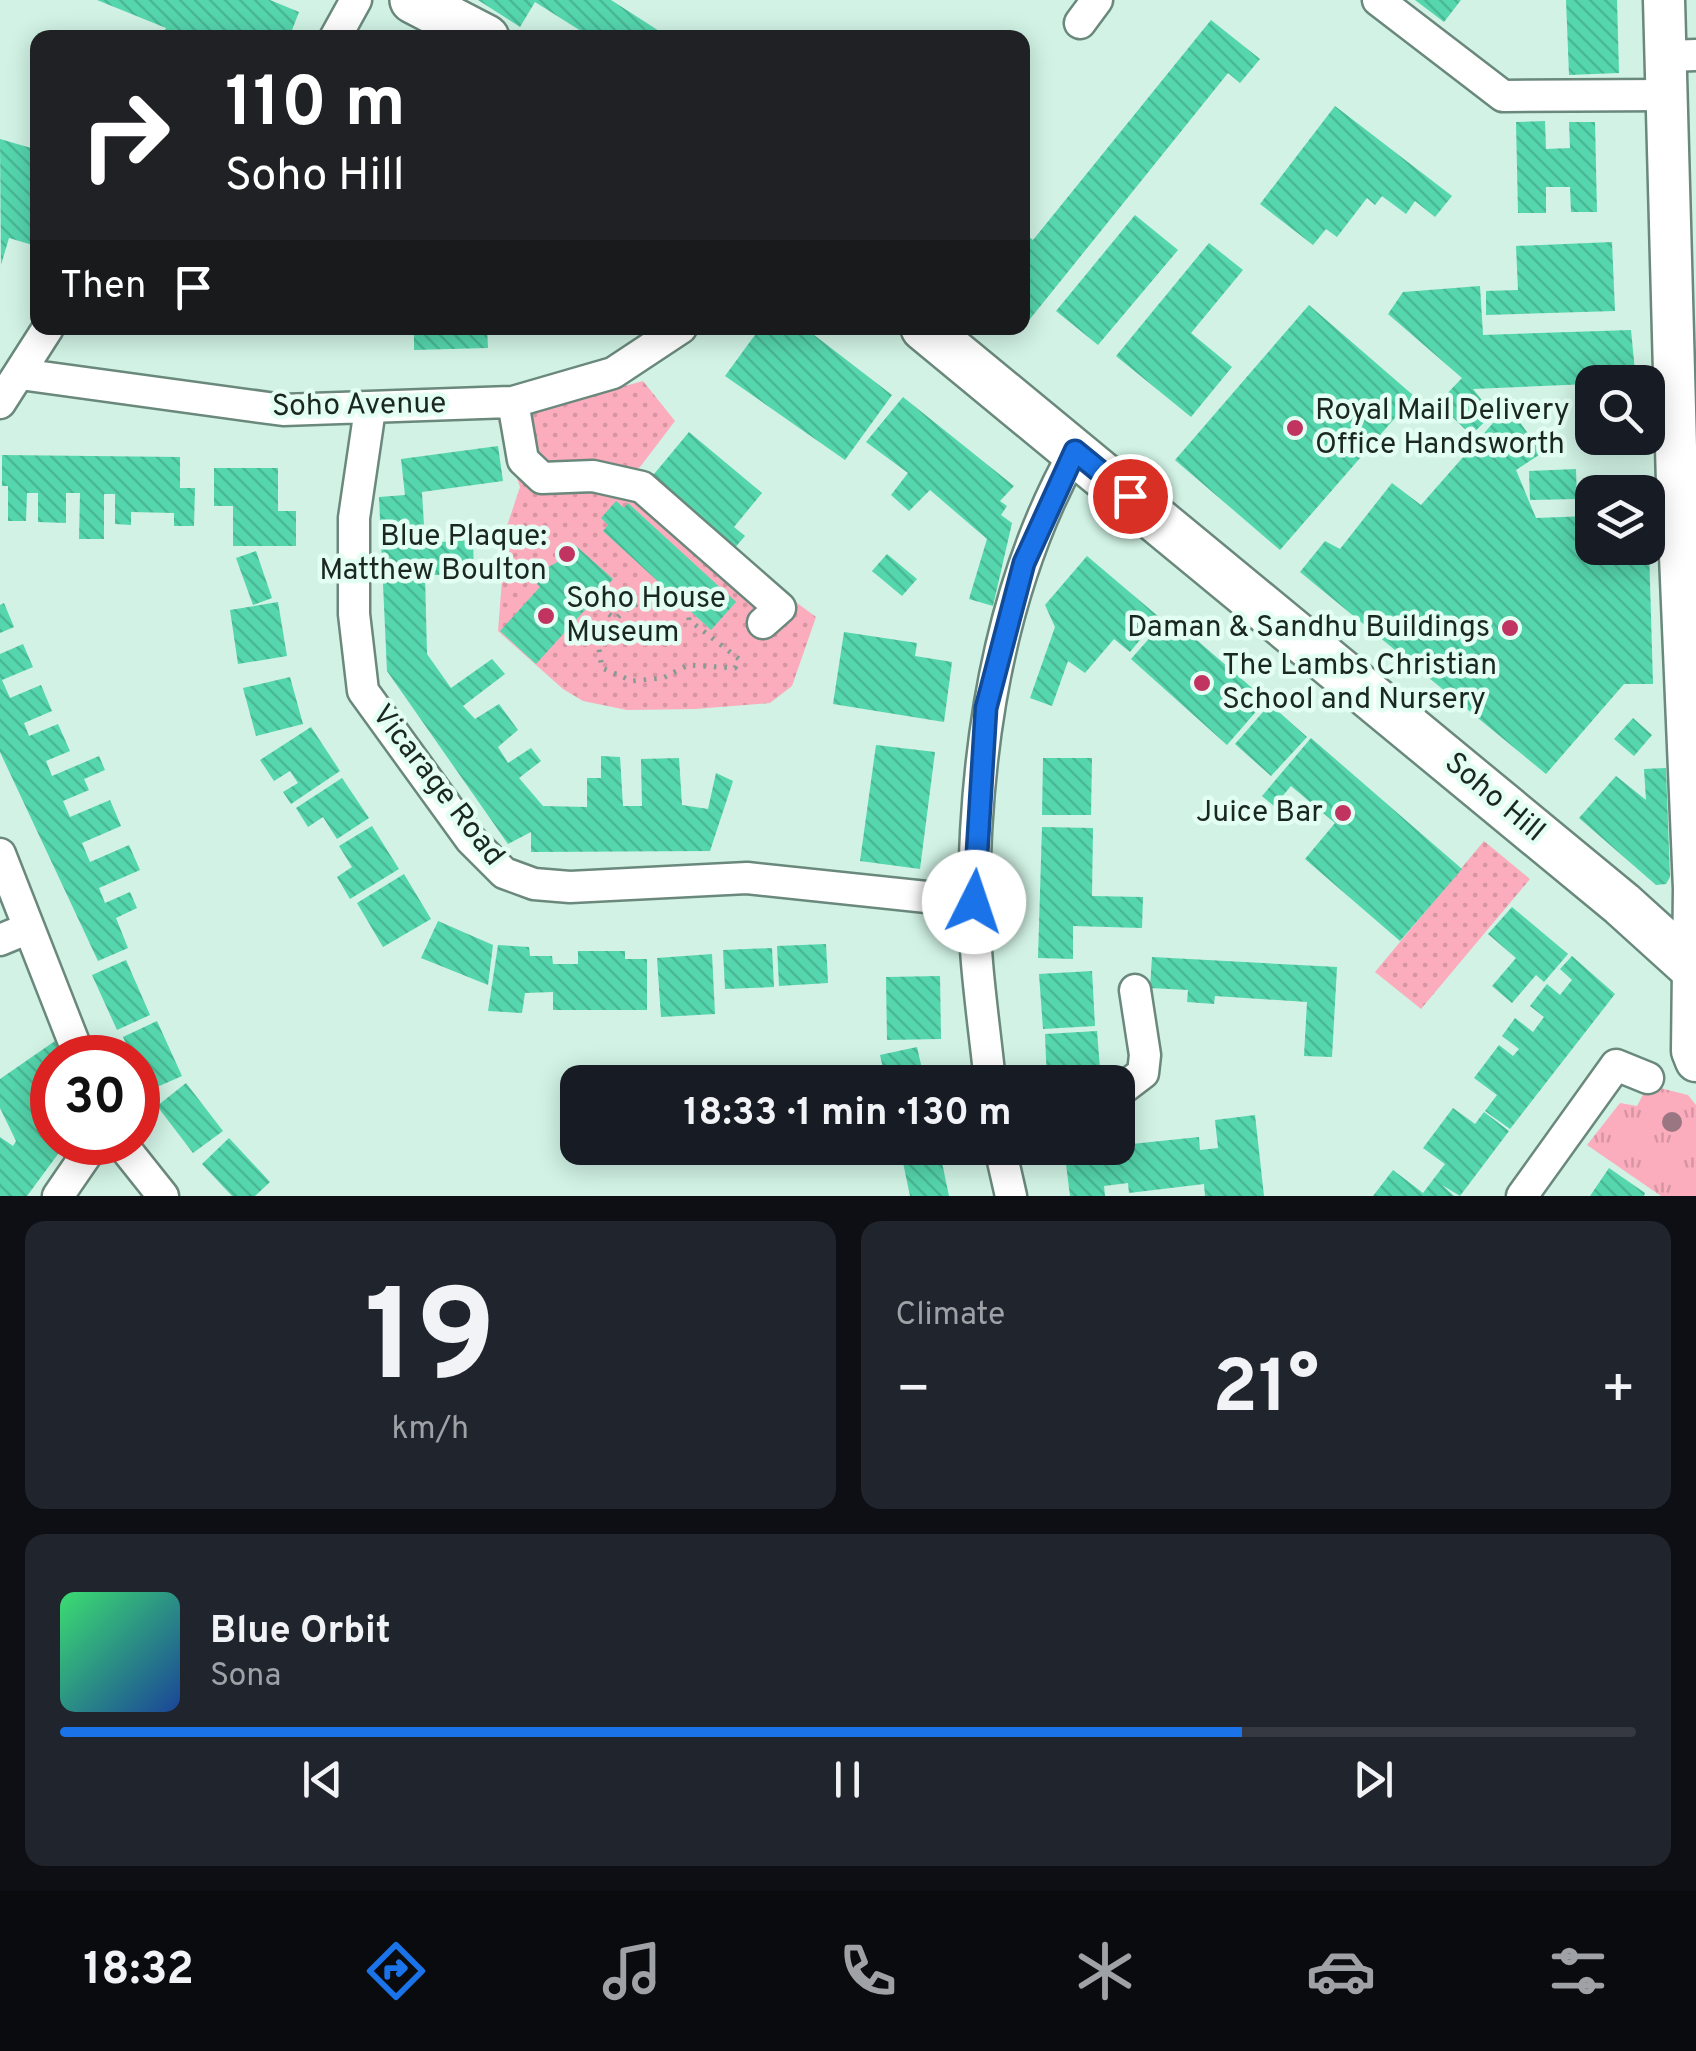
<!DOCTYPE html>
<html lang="en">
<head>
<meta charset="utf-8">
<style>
	:root { --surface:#171b24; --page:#20242c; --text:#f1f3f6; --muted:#9ea1a6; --line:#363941; --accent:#1a73e8 }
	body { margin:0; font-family:Overpass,sans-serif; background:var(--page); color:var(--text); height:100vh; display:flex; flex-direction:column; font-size:38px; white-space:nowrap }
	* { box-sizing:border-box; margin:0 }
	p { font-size:32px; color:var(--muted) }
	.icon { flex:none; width:55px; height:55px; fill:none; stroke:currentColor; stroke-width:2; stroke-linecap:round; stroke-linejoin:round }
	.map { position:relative; height:1196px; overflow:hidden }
	.sheet { display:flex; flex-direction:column; gap:25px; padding:25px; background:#0d0f14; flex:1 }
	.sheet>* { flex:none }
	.guide { position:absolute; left:30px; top:30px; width:1000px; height:305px; border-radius:20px; box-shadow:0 5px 25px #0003; background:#202124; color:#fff; overflow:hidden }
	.tools { position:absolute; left:1575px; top:365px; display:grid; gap:20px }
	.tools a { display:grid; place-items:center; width:90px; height:90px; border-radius:20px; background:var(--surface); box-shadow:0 5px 25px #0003; font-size:50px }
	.speed { position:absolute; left:30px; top:1035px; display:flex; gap:20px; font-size:50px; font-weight:700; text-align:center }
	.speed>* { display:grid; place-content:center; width:130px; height:130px; border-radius:50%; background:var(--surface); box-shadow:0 5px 25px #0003; line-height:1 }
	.speed .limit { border:15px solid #d22; background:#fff; color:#111 }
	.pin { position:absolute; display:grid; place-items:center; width:85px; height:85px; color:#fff; margin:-42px; border:5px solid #fff; border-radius:50%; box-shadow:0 2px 10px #0007 }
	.me { position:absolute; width:110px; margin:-55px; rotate:4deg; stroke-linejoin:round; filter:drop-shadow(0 0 8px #0008) }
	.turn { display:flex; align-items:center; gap:35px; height:210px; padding:0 30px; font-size:45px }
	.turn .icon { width:130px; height:130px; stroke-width:2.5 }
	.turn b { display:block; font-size:70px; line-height:85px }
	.then { display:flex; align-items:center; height:95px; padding:0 30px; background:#0003; gap:20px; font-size:38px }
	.big { font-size:75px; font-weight:700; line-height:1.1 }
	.sheet .widget { flex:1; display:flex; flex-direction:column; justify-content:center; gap:15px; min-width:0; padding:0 35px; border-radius:20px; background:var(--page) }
	.sheet .dial { align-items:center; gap:0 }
	.dial b { font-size:130px; line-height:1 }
	.song { display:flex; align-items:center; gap:30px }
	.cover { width:120px; height:120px; border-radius:15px; background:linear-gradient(135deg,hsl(140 70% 55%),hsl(220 70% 35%)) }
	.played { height:10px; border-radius:5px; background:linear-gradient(90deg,var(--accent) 75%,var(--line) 75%) }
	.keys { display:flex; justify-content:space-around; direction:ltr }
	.heat { display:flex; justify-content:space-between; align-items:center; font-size:55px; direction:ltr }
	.sheet .tiles { flex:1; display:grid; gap:25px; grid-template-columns:1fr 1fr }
	.widget:last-child { grid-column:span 2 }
	.trip { position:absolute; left:560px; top:1065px; width:575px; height:100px; border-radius:20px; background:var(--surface); box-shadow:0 5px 25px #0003; font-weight:700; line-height:100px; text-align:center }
	.tabs { display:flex; height:160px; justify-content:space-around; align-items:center; background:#090b0e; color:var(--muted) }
	.tabs .icon { width:70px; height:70px }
	.tabs .current { color:var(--accent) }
	.tabs b { font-size:45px; color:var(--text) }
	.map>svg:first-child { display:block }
	.grass { fill:url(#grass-tufts) }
	.park { fill:url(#park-dots) }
	.building { fill:url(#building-back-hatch) }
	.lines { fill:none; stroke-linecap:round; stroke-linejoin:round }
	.minor-casing { stroke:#6a887c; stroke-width:35 }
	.major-casing { stroke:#6a887c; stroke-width:45 }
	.highway-casing { stroke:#6a887c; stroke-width:50 }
	.path { stroke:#849c93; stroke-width:5; stroke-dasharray:2.5 8; stroke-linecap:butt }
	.minor { stroke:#fff; stroke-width:30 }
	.major { stroke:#fff; stroke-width:40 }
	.highway { stroke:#fff; stroke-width:45 }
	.tree { fill:#9a7682 }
	.route-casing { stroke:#114b97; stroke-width:25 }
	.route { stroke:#1a73e8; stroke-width:18 }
	.poi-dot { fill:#c13361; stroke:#e3fef3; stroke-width:4 }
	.labels { text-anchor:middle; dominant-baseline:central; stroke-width:9; stroke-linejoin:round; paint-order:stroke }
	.street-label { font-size:30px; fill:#1a2722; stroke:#e3fef3 }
	.poi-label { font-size:30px; fill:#1a2722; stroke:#e3fef3; text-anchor:start }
</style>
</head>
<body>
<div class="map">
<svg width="1696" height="1196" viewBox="0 0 1696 1196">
	<defs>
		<pattern id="grass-tufts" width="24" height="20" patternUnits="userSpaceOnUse" patternTransform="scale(2.5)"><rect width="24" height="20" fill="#fbadbd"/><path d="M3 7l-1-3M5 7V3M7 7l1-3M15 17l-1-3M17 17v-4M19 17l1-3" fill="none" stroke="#d795a2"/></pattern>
		<pattern id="park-dots" width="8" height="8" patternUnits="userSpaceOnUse" patternTransform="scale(2.5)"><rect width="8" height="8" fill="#fbadbd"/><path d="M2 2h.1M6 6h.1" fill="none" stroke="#d795a2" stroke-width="1.8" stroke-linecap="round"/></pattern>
		<pattern id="building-back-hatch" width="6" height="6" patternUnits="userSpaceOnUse" patternTransform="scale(2.5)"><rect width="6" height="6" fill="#55d6ad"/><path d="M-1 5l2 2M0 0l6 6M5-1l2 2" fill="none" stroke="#49b895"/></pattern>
	</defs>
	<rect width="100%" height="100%" fill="#d1f2e5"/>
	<path class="grass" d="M1648 1085 1688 1095 1696 1105V1196H1661L1587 1145 1620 1103 1637 1106Z"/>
	<path class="park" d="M643 381 675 421 640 467 632 471 739 560 816 617 792 686 770 703 695 709 627 710 583 701 563 689 498 631 506 529 520 487 498 421Z
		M1484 841 1530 879 1421 1009 1375 972Z"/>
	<path class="building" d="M97 0H270L299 12 289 38H162L166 28Z
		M478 0H611L670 38H592L535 2 520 27Z
		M1415 0H1461L1444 22Z
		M1566 0H1617L1619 73 1569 75Z
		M1211 20 1260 59 1240 83 1228 73 1026 324 1022 321V232L1033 240Z
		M1335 106 1452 196 1435 217 1415 201 1406 214 1382 196 1375 205 1367 198 1337 237 1326 229 1313 245 1260 204Z
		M1545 121 1546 149 1570 148 1569 122H1595L1597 212H1571L1570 187H1546V213H1518L1516 122Z
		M0 139 38 150 30 182 38 185 36 246 9 238 1 265Z
		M1135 215 1178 250 1098 345 1056 311Z
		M1612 242 1615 311 1486 315V291L1518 290 1516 246Z
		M1209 243 1243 270 1191 333 1232 367 1191 417 1116 356Z
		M1480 286 1483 335 1631 330 1636 382 1473 389 1493 414 1471 435 1438 403 1462 378 1388 314 1403 292Z
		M1309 305 1414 396 1280 550 1175 460Z
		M146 328H181V333L147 335Z
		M414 328H487L488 348 414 350Z
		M760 328H805L892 395 845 460 725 376Z
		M903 397 1014 486 1000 501 1007 506 1001 515 1012 523 993 606 969 599 987 539 930 490 909 511 891 495 908 473 866 442Z
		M1519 421 1542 453 1516 470 1536 518 1588 516 1587 502 1592 501V548H1649L1653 684H1624L1546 774 1300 572 1325 541 1340 549 1392 483 1421 505 1493 423Z
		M689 432 762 493 734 527 745 536 733 550 650 479Z
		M498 446 503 481 422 492 425 543 473 540 474 575H425L427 654 451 688 492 659 505 674 463 706 475 719 499 704 518 730 498 747 508 763 531 748 541 761 519 778 543 806 587 807V778H601V756L620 757 623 806H642L641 759 679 758 682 805 708 809 716 773 733 781 710 851 531 852V832L508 844 387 671 379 497 405 495 401 459Z
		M2 455 180 457V488H195L194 526H174V513L131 512V525L115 524V494H104V539H79L80 493H66V523L38 522V493H27L26 521H8V486H2Z
		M214 468H278V511H296V546H233V506H214Z
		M1576 469 1577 499 1530 500 1529 471Z
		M616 501 624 508 628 503 736 602 711 630 603 531 608 525 601 518Z
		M575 545 613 579 536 664 500 631 540 587 537 584 541 579V571L561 560Z
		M256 551 272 598 253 605 236 558Z
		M887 554 917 579 902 596 872 571Z
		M1087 556 1159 617 1130 652 1114 639 1085 673 1068 661 1052 706 1030 698 1055 627 1045 605Z
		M278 602 287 656 238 664 230 610Z
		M4 603 14 627 0 633V605Z
		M1169 616 1266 700 1227 745 1131 659Z
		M844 632 917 643 915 656 952 662 944 722 833 704Z
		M23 644 33 667 2 680 10 698 41 685 52 711 24 723 29 736 58 724 70 751 46 761 52 776 99 756 105 770 84 779 89 790 63 801 70 817 110 800 121 826 82 843 90 862 129 845 140 870 99 888 105 903 130 892 137 908 116 918 128 948 98 961 0 752V654Z
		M290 677 303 724 256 736 243 688Z
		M1270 704 1307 737 1271 776 1235 744Z
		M1633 718 1652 735 1634 756 1614 739Z
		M311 727 340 771 291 804 283 792 298 783 290 771 274 781 260 760Z
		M1311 738 1462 869 1400 941 1305 859 1335 823 1291 786 1274 806 1262 796Z
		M876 745 935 752 920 869 860 861Z
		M1043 758H1092L1091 815H1042Z
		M1666 768 1670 877 1666 884 1656 885 1579 818 1616 776 1646 800 1644 769Z
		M342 778 369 818 337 839 323 817 308 827 296 808Z
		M372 826 399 869 350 899 337 877 352 867 339 846Z
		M1042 827 1093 828 1092 896 1143 897 1142 928 1073 926V959L1038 958Z
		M404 874 431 919 383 947 357 903Z
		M1512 907 1568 954 1544 982 1536 975 1512 1003 1492 986 1516 958 1488 934Z
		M438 921 493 945 488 985 421 958Z
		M826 944 828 983 779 986 777 946Z
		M498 945 529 947 530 956H552L553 964H578V951H625V959H647V1010H553V992L525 993 522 1013 488 1011Z
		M772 948 774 987 725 989 723 950Z
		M712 954 715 1014 661 1017 657 958Z
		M1572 956 1615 994 1510 1129 1485 1111 1497 1095 1474 1078 1499 1045 1513 1056 1519 1049 1502 1036 1515 1018 1533 1032 1544 1017 1530 1006 1547 984 1560 995 1572 980 1560 969Z
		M1152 957 1337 967 1332 1057 1304 1056 1307 1002 1215 996 1214 1004 1187 1002 1188 990 1150 988Z
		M126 960 150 1015 117 1030 92 975Z
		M1092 971 1095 1026 1043 1029 1039 974Z
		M940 976 941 1039 887 1040 886 977Z
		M157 1021 182 1076 148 1091 138 1068V1058H133L123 1037Z
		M1097 1031 1101 1082H1047L1045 1034Z
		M55 1041 61 1058H52V1142H67L27 1196H0V1137L13 1146 16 1141 0 1108V1079Z
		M917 1047 925 1082H886L880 1055Z
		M186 1083 223 1131 193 1153 157 1106Z
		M1453 1108 1475 1124 1484 1112 1509 1131 1460 1196 1442 1185 1454 1196H1373L1393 1170 1423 1193 1445 1164 1423 1148Z
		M1255 1115 1264 1196H1205L1204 1184 1129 1193 1128 1183 1104 1186 1105 1196H1070L1064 1148H1103L1105 1162 1123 1160 1122 1145 1199 1137 1200 1150 1218 1148 1215 1120Z
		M229 1138 270 1182 255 1196H232L202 1164Z
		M900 1148H939L949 1196H910Z
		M1609 1168 1645 1193 1644 1196H1590Z"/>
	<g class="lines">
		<defs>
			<path id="minor" d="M1378 0 1503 96 1668 95
				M1080 23 1097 0
				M335 38 356 0
				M1667 56 1696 55
				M20 374 283 410 513 402 613 373 681 328
				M513 402 523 460 542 478 593 476 642 487 780 608 763 623
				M0 403 48 328
				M370 409 354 518V614L363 691 471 840 504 873 534 884 570 887 747 878 974 902
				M0 854 80 1058
				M0 940 29 928
				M990 1082C984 1023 974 960 974 900 975 747 999 586 1075 451
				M1118 1092 1143 1073 1145 1055 1135 990
				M120 1142 163 1196
				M1000 1148 1011 1196
				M58 1196 95 1142
				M1522 1196 1616 1065 1648 1078"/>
			<path id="major" d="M1664 0 1677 484 1694 889 1692 1051 1696 1061"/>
			<path id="highway" d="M413 0 486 38
				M924 328 1622 904 1696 971"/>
		</defs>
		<use href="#minor" class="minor-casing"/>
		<use href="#major" class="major-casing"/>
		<use href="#highway" class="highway-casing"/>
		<path class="path" d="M656 599 688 609 689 620 739 659 735 668 688 665 663 678 632 681 602 668 598 643C614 618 626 604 656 599Z
			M592 602 614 618"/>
		<use href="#minor" class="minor"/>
		<use href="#major" class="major"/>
		<use href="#highway" class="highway"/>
	</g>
	<circle class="tree" cx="1672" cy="1122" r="10"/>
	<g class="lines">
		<defs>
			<path id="route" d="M974 902 986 708 1024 563 1075 451 1130 496"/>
		</defs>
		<use href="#route" class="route-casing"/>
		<use href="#route" class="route"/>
	</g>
	<g class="poi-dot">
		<circle cx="1295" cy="428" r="10"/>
		<circle cx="567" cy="554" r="10"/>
		<circle cx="546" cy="616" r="10"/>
		<circle cx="1510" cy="628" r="10"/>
		<circle cx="1202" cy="683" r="10"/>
		<circle cx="1343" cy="813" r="10"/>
	</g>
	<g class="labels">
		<g class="street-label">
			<text transform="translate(359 406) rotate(-1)">Soho Avenue</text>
			<text transform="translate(437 786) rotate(52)">Vicarage Road</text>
			<text transform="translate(1494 798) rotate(40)">Soho Hill</text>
		</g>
		<g class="poi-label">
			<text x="1315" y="411">Royal Mail Delivery<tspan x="1315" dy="34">Office Handsworth</tspan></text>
			<text x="547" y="537" text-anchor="end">Blue Plaque:<tspan x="547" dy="34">Matthew Boulton</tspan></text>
			<text x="566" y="599">Soho House<tspan x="566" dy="34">Museum</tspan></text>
			<text x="1490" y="628" text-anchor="end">Daman &amp; Sandhu Buildings</text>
			<text x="1222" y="666">The Lambs Christian<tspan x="1222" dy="34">School and Nursery</tspan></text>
			<text x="1323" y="813" text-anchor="end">Juice Bar</text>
		</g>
	</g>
</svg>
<div class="tools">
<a><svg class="icon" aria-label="search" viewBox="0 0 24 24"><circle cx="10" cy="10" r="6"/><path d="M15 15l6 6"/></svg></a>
<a><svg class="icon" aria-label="layers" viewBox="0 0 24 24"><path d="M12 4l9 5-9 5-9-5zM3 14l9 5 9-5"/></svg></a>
</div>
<div class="speed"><div class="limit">30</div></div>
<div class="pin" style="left:1130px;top:496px;background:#d93025"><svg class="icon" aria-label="arrive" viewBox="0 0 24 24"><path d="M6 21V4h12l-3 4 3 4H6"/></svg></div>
<svg class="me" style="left:974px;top:902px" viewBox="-20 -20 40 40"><circle r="19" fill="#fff"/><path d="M0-13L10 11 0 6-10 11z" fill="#1a73e8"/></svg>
<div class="trip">18:33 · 1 min · 130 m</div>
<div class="guide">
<div class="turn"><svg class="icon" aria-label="right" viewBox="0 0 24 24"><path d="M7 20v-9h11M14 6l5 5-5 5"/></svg><div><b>110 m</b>Soho Hill</div></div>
<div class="then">Then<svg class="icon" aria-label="arrive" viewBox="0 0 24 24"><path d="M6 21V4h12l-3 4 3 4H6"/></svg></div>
</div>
</div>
<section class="sheet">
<div class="tiles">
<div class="widget dial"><b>19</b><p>km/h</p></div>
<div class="widget"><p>Climate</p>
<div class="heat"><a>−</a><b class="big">21°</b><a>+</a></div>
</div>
<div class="widget">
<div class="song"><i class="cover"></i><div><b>Blue Orbit</b><p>Sona</p></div></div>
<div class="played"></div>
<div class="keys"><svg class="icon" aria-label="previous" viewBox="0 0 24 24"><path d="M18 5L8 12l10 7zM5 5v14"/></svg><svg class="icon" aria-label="pause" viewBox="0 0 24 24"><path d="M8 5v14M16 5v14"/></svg><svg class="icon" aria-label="next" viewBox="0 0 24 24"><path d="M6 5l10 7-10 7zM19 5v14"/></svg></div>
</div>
</div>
</section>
<nav class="tabs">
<b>18:32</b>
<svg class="icon current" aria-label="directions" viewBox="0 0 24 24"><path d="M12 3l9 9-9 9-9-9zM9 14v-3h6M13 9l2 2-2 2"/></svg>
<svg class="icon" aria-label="music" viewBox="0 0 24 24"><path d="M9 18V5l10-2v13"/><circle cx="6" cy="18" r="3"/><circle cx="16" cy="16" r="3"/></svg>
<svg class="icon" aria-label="phone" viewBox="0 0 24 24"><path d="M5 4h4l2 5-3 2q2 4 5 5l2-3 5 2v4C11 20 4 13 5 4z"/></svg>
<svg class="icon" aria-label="climate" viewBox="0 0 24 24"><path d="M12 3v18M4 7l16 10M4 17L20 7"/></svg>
<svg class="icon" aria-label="car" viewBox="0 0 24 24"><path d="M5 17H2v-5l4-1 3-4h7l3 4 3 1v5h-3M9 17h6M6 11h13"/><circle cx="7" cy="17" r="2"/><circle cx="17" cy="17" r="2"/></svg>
<svg class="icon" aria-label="filters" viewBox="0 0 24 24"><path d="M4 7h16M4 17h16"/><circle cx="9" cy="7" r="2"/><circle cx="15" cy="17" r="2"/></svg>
</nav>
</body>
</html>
